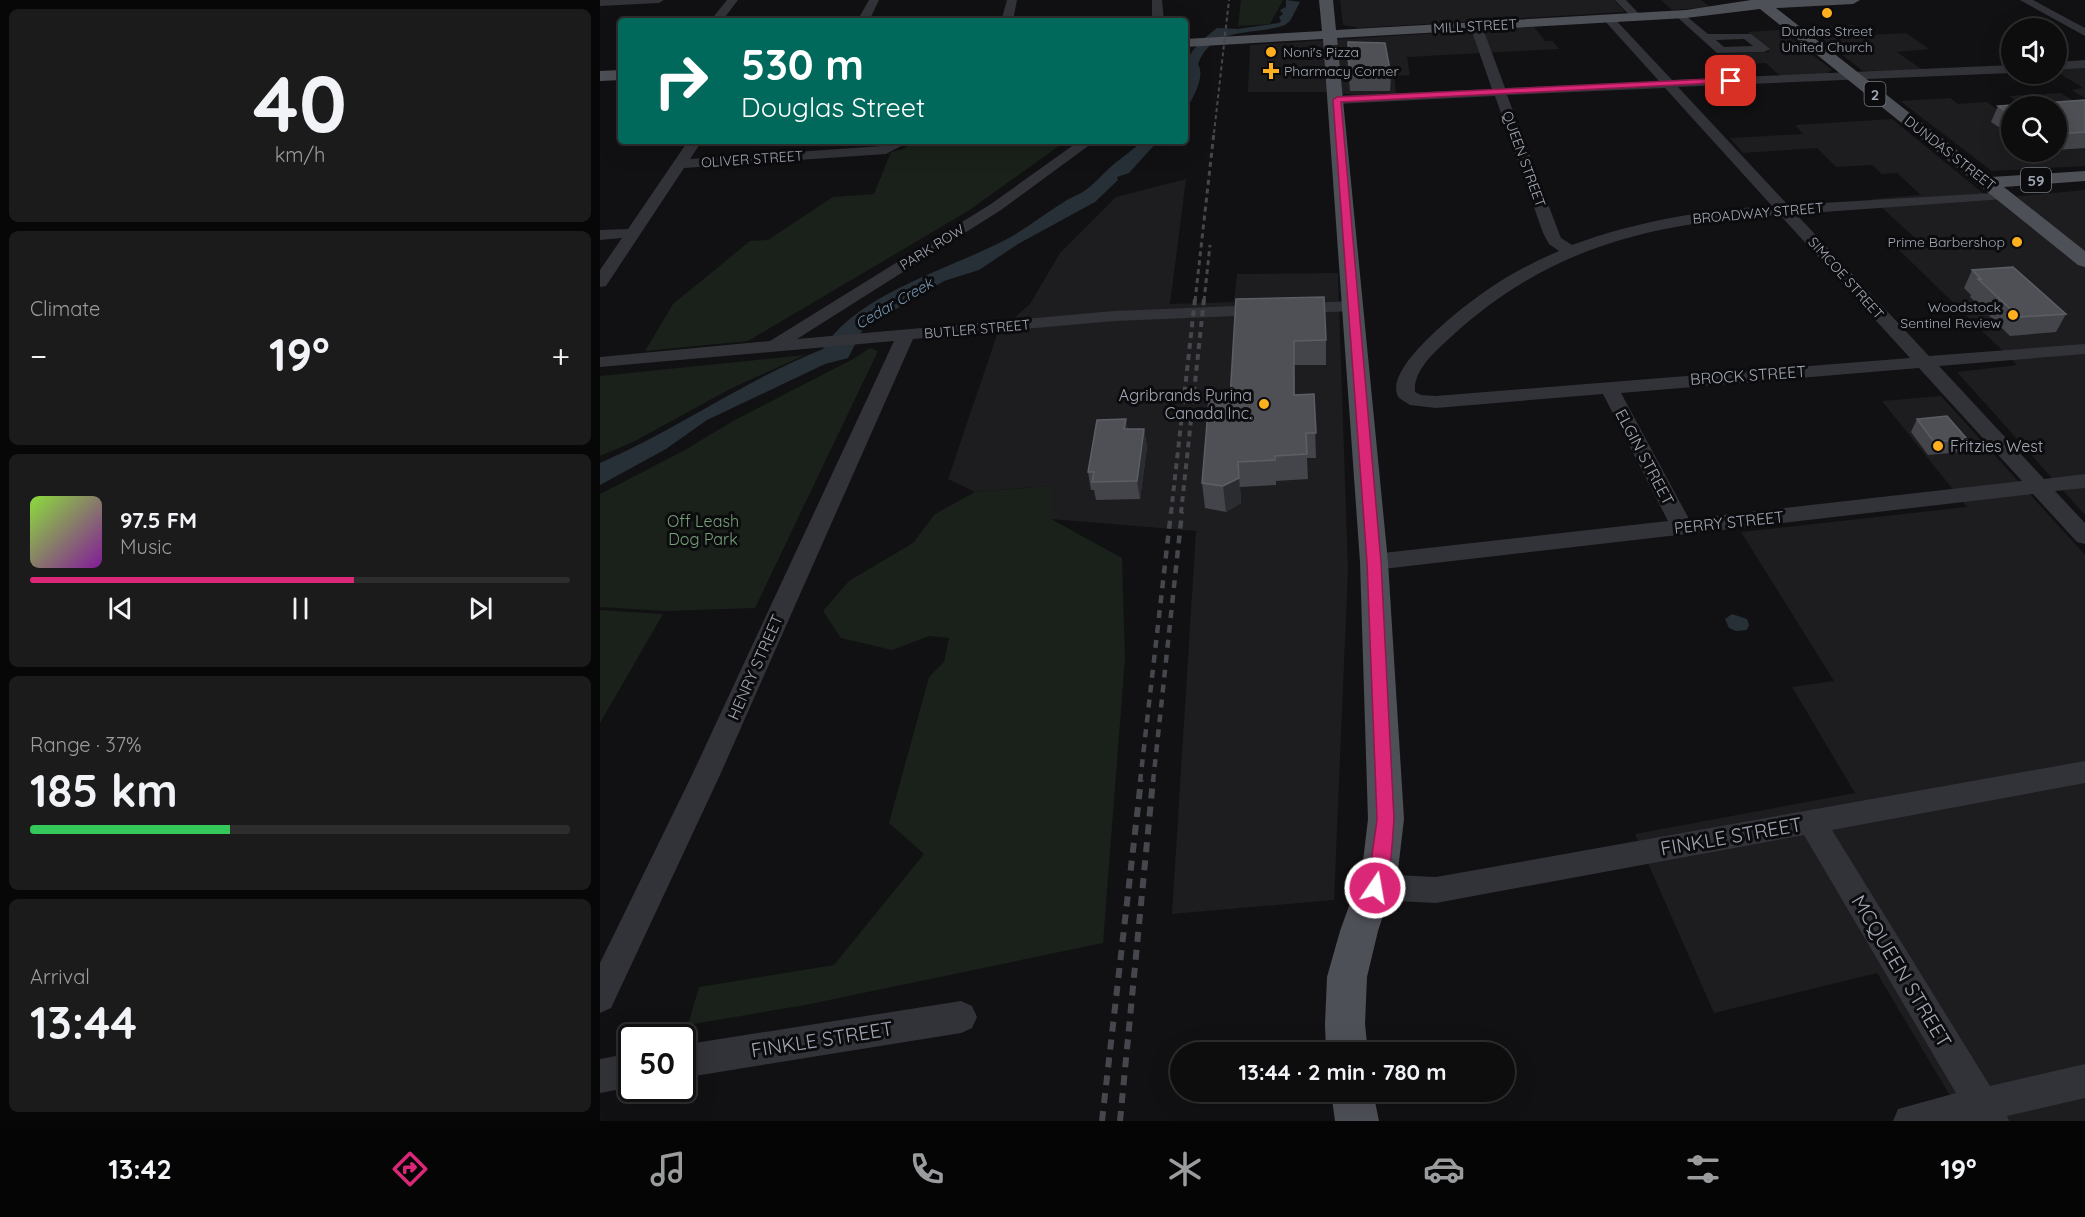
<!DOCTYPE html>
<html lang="en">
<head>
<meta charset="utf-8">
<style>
	:root { --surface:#0d0d0e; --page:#1b1b1c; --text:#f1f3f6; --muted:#9a9c9e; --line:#2d2d2e; --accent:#db2777 }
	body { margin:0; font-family:Quicksand,sans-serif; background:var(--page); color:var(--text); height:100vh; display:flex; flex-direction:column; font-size:22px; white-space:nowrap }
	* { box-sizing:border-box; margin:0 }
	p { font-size:20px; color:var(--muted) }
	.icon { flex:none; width:33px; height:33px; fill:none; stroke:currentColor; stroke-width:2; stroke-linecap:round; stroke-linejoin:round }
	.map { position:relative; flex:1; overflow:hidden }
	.side { display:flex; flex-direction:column; gap:9px; padding:9px; background:#070708; width:600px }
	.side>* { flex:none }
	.top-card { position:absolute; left:18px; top:18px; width:570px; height:126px; border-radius:6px; box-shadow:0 6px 24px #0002,0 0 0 2px var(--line); background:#00695c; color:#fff; overflow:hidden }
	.controls { position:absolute; left:1401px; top:18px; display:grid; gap:12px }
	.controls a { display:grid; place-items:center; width:66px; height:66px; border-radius:50%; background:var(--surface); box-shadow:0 6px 24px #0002,0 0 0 2px var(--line); font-size:30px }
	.speed { position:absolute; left:18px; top:1024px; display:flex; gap:12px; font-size:30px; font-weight:700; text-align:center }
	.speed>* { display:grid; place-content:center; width:78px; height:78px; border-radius:50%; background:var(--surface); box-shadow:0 6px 24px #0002,0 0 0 2px var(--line); line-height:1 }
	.speed .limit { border:3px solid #111; border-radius:9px; background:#fff; color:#111 }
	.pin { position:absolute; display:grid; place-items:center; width:51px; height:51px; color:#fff; margin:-26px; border-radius:12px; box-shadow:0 3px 9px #0006 }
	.me { position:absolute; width:66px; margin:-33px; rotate:12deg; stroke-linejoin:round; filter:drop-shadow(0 0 4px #0008) }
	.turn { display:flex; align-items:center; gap:21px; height:126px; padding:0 24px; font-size:27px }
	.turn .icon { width:78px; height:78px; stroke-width:2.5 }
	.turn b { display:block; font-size:42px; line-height:51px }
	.big { font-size:45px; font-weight:800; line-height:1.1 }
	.side .widget { flex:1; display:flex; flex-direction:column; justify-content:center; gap:9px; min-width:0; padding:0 21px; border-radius:9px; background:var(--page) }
	.side .dial { align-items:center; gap:0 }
	.dial b { font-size:78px; line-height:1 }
	.song { display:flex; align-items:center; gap:18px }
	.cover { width:72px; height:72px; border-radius:9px; background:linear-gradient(135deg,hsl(90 70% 55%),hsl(290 70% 35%)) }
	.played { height:6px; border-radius:3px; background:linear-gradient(90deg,var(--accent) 60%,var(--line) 60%) }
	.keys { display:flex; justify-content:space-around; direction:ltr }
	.heat { display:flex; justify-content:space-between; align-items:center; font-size:33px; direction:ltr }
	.charge { height:9px; border-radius:4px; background:linear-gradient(90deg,#34c759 37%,var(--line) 0) }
	.trip { position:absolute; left:570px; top:1042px; width:345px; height:60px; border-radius:30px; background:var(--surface); box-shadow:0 6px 24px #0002,0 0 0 2px var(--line); font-weight:800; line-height:60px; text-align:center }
	.dock { display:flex; height:96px; justify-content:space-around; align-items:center; background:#050506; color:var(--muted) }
	.dock .icon { width:42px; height:42px }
	.dock .active { color:var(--accent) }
	.dock b { font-size:27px; color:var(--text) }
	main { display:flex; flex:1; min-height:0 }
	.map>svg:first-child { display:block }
	.built { fill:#1d1d20 }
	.green { fill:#19211a }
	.water { fill:#273037 }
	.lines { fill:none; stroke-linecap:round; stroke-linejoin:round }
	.minor { fill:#323338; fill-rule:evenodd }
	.major { fill:#4e5057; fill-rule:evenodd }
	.rail-far4 { stroke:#45474d; stroke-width:2; stroke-dasharray:4 3; stroke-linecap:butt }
	.rail-far3 { stroke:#45474d; stroke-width:3; stroke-dasharray:5 4; stroke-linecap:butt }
	.rail-far2 { stroke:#45474d; stroke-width:4; stroke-dasharray:6 5; stroke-linecap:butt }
	.rail-far1 { stroke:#45474d; stroke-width:4.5; stroke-dasharray:8 7; stroke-linecap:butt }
	.rail { stroke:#45474d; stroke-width:6; stroke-dasharray:10 8; stroke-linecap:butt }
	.wall { fill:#44454b }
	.shaded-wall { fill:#2b2c30 }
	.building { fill:#4e5056; stroke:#5b5e65; stroke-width:1.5 }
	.route { fill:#db2777; stroke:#8e194d; stroke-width:1.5 }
	.poi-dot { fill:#feaf1e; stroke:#0c0c0e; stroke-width:2 }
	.labels { text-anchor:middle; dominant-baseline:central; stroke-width:6; stroke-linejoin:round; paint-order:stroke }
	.far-street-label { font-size:14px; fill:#a1a8b5; stroke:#0c0c0e }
	.far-poi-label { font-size:14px; fill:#a1a8b5; stroke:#0c0c0e; text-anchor:start }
	.shield { fill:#0c0c0e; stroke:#747983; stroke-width:1.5 }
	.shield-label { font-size:15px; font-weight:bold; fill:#a1a8b5 }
	.far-water-label { font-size:15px; font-style:italic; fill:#7597b3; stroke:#0c0c0e }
	.street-label { font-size:16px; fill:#a1a8b5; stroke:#0c0c0e }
	.poi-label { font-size:16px; fill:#a1a8b5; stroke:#0c0c0e; text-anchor:end }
	.park-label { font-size:16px; fill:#77a179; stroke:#0c0c0e }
	.near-street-label { font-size:20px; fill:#a1a8b5; stroke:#0c0c0e }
</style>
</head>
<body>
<main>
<section class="side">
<div class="widget dial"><b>40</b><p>km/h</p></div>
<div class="widget"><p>Climate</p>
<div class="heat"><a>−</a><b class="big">19°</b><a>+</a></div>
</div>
<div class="widget">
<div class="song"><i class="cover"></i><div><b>97.5 FM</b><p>Music</p></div></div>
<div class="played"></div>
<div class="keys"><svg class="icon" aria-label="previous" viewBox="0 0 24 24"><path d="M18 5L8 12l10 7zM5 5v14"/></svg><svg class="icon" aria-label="pause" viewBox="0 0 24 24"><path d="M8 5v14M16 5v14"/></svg><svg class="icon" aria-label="next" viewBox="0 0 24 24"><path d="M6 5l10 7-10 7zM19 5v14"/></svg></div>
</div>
<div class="widget"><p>Range · 37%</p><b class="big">185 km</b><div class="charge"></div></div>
<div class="widget"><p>Arrival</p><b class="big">13:44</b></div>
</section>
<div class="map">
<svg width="1485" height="1121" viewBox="0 0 1485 1121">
	<rect width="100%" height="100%" fill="#111113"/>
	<path class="built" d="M740 0H1014L1025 12 759 28 743 25Z
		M1061 0H1101L1110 7 1072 10Z
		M1253 25 1268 35 1306 33 1329 49 1297 52 1323 70 1263 71 1206 27Z
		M934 27 945 41H953L959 49 807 57 810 75 794 76 796 93 758 95 726 92H648L650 45Z
		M1181 30 1232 70 1225 74 1180 76 1166 63 1129 65 1119 54 1170 52 1148 32Z
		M1485 68V98L1471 90 1483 88 1457 72 1456 70Z
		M1461 93 1473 100H1485L1456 106H1423L1409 96Z
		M1350 98 1358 104 1387 102 1407 116H1411L1412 152H1456L1457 129 1485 147V166L1392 171 1300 101Z
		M1292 119 1390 199 1485 190V515L1357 372 1417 365 1297 248 1323 245 1272 199 1321 195 1297 173 1282 174 1272 165 1236 167 1217 148 1143 153 1130 138 1203 134 1195 125Z
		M586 179 570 304 634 302 637 274 738 273 748 570 734 900 572 914 596 531 451 519V486L375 492 348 479 398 332 430 304 460 253 516 197Z
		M1341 396 1485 555V1121H1365L1277 973 1114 1013 1035 834 1255 793 1192 687 1234 681 1141 532 1367 507 1282 401Z"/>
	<path class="green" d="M641 0H683L670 24 638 26Z
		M302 141H466L368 211 148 341 45 351 73 304 150 241 168 240 233 197 274 194 291 152 304 149 308 145Z
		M270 348 278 351 155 608 65 611 0 607V494L85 450 133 421 253 359Z
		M205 355 130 389 33 442 0 456V376Z
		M451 486V519L522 558 525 658 503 943 205 1005 88 1025 99 987 234 965 324 854 289 823 329 677 344 662 349 638 329 636 292 650 241 638 223 611 249 581 313 543 335 514 375 492Z
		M0 610 63 614 0 723Z"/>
	<path class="water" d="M686 0 700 2 690 21 685 25C655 36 612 25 598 64 606 77 592 100 585 111 585 65 578 58 617 28L638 29 679 23 681 21 679 17 683 14 680 10 686 7Z
		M542 141H558L529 173 517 177 518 180 495 202 418 244 379 270 344 281 272 323 262 331 248 358 225 364 107 420 66 449 0 485V463C77 430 145 380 223 349 256 294 350 269 405 240 427 228 446 213 467 200 472 197 478 195 483 192 495 184 503 173 514 164 524 156 533 150 542 141Z
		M1132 614 1147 619 1149 625 1147 630 1136 631 1129 628 1125 619Z"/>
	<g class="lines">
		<path class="minor" d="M0 0H64L59 3 0 6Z
			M127 0H138L122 21H110Z
			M269 0H279L269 21H257Z
			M407 0H417L413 21H401Z
			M552 0H562L564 21H552Z
			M1015 0H1026L1042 17 1037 20 1033 19Z
			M1420 0H1433L1485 28V36Z
			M1080 11 1108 34H1151L1170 49 1164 52 1117 53 1076 16 1075 14ZM1144 39 1153 46 1124 47 1116 40Z
			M1008 15 1012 16 1072 80 1412 65V73L1078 87 1188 205 1409 192 1411 195 1409 198 1404 199 1196 214 1329 356 1485 344V354L1339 366 1444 479 1485 474V488L1455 491 1485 523V544L1477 542 1433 494 774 570 766 568 763 562 766 556 774 554 1068 521 1003 394 836 408 810 405 799 398C779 369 871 300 893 286 914 272 936 261 959 251L949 244 943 233 895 96 737 104 731 100 737 96 892 89 870 26 876 23 882 26 905 88 1059 81 1004 20V16ZM1065 88 1172 206C1103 210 1037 221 972 245L961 238 959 233 907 95ZM1180 215 1310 358 836 396 821 395 815 392C813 369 837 350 852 336 949 247 1052 223 1180 215ZM1319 368 1422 481 1089 519 1021 393Z
			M1485 60V68L1456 70V62Z
			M88 141H102L90 159 283 146 294 142 301 146 286 154 84 168 6 286 0 287V270L22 238 0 240V230L28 229Z
			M479 141H495L401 210 197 339 514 311 754 301 760 302 763 306 760 310 754 311 514 321 313 339 120 775 11 1008 0 1013V963L92 775 294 341 0 367V357L170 341 391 204Z
			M1485 761V783L1232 830 1390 1086 1485 1064V1098L1407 1116 1409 1121H1293L1298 1109 1356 1093 1204 835 836 903 775 900 765 896 760 887 765 878 775 874 836 877Z
			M361 1001 372 1006 377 1017 372 1028 361 1033 82 1078V1045Z
			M32 1053V1087L0 1093V1059Z"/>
		<path class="major" d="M719 0H733L736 30 1086 10 1151 0H1260L1253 4 1176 8 1391 177 1485 171V181L1404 187 1485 251V267L1478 265 1160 9 1086 18 737 38 788 562 804 819 798 870 778 931 767 977 765 1024 768 1053H726L725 1024 727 977 740 931 762 870 768 819 760 562 723 39 585 47V39L722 31Z
			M21 70V80L0 81V71Z
			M731 1092H773L779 1121H735Z"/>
		<path class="rail-far4" d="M614 133 629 0"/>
		<path class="rail-far3" d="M595 301 614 132
			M604 301 610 245"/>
		<path class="rail-far2" d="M571 513 595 299
			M581 513 604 299"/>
		<path class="rail-far1" d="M540 782 571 512
			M553 782 582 512"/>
		<path class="rail" d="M502 1121 541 780
			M520 1121 553 780"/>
	</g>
	<path class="wall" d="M748 42 791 75 790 91H750L747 57Z
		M1485 100V148L1456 150V106H1412V136L1391 122 1398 106Z
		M1372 270 1466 314 1456 332 1410 336 1370 297 1371 295 1364 288Z
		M636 299 726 340V365H694L695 395 714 394 716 458H707L708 479 676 481V485L640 487 641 503 626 512 605 508 602 483 630 398Z
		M1317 419 1367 439 1361 452 1328 455 1311 432Z
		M528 429H544L547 447 540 499 496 500 494 490H491L488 472Z"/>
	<path class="shaded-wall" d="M526 419 529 437 524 429Z
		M544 429 547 447 540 499 537 481Z
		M638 462 641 503 626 512 623 486Z"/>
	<path class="building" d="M748 42 785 43 791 75 750 76Z
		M1485 100V132L1456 134V106H1412V115L1398 106Z
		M1413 267 1466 314 1419 317 1378 279H1381L1372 270Z
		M724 297 726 340 694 341V395L714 394 716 433H706L707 454 675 456V460L638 462 639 478 623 486 602 483 609 399 630 398 636 299Z
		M1347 416 1367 439 1334 442 1317 419Z
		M526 419 524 429H544L537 481 492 482 494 472H488L497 420Z"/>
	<path class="route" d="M1131 78 1134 82 741 102 781 562 794 819C792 843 792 871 782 893L775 896 769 893C766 886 776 832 777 819L767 562 733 100 737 97Z"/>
	<g class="poi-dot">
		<circle cx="1227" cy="13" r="6"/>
		<circle cx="671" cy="52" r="6"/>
		<path d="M668 62h6v6h6v6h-6v6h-6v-6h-6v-6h6z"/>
		<circle cx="1417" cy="242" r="6"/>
		<circle cx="1413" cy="315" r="6"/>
		<circle cx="664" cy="404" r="6"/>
		<circle cx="1338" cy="446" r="6"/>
	</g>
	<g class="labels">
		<g class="far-street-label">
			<text transform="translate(875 26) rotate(-3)">MILL STREET</text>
			<text transform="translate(1350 153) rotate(38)">DUNDAS STREET</text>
			<text transform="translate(152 159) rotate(-4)">OLIVER STREET</text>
			<text transform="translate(924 159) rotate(70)">QUEEN STREET</text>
			<text transform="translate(1158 213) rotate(-5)">BROADWAY STREET</text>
			<text transform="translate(332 247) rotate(-32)">PARK ROW</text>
			<text transform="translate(1246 278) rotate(48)">SIMCOE STREET</text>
			<text transform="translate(377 329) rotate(-5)">BUTLER STREET</text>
		</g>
		<g class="far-poi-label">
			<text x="1227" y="31" text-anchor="middle">Dundas Street<tspan x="1227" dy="16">United Church</tspan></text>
			<text x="683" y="52">Noni's Pizza</text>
			<text x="684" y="71">Pharmacy Corner</text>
			<text x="1405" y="242" text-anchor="end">Prime Barbershop</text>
			<text x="1401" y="307" text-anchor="end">Woodstock<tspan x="1401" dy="16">Sentinel Review</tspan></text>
		</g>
		<g class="shield">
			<rect x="1264.5" y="82" width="21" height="24" rx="4.5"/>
			<rect x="1421" y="168" width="30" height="24" rx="4.5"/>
		</g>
		<g class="shield-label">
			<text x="1275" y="94">2</text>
			<text x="1436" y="180">59</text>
		</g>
		<g class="far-water-label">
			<text transform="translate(294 303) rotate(-30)">Cedar Creek</text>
		</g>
		<g class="street-label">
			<text transform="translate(1148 375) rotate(-4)">BROCK STREET</text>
			<text transform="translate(1045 457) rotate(62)">ELGIN STREET</text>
			<text transform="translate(1129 522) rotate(-6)">PERRY STREET</text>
			<text transform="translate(155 667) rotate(-66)">HENRY STREET</text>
		</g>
		<g class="poi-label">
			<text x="652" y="395">Agribrands Purina<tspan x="652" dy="18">Canada Inc.</tspan></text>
			<text x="1350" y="446" text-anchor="start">Fritzies West</text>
		</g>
		<g class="park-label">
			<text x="103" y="521">Off Leash<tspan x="103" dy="18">Dog Park</tspan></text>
		</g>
		<g class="near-street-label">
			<text transform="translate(1131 836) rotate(-10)">FINKLE STREET</text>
			<text transform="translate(1302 971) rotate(59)">MCQUEEN STREET</text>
			<text transform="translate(222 1039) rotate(-9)">FINKLE STREET</text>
		</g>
	</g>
</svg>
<div class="controls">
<a><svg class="icon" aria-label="sound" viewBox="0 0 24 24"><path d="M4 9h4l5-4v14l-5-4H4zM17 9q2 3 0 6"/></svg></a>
<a><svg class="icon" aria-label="search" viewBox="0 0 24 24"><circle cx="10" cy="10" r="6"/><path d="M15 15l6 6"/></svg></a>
</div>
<div class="speed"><div class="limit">50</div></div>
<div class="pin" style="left:1131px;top:81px;background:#d93025"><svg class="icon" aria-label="arrive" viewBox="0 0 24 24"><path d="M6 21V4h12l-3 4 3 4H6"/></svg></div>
<svg class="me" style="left:775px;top:888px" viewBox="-20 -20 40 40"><circle r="17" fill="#db2777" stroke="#fff" stroke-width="3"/><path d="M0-11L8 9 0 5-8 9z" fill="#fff"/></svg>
<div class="trip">13:44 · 2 min · 780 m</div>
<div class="top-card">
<div class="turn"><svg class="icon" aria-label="right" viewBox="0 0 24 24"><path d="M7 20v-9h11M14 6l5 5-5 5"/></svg><div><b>530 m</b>Douglas Street</div></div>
</div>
</div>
</main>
<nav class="dock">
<b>13:42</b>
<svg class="icon active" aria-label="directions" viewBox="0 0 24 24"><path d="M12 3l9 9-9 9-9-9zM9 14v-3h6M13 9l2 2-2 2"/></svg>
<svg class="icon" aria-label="music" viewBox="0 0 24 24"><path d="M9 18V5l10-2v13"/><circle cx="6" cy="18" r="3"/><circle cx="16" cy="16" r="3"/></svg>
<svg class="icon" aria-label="phone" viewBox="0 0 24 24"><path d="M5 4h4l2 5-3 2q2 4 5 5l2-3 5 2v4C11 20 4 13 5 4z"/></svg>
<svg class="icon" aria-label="climate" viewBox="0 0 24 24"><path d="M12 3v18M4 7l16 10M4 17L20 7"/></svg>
<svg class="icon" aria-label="car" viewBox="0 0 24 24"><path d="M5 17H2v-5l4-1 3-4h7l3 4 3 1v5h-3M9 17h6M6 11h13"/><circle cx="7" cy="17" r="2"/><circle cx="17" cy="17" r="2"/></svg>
<svg class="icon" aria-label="filters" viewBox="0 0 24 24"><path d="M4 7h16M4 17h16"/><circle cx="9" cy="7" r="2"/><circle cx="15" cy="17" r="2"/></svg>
<b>19°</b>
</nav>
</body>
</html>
